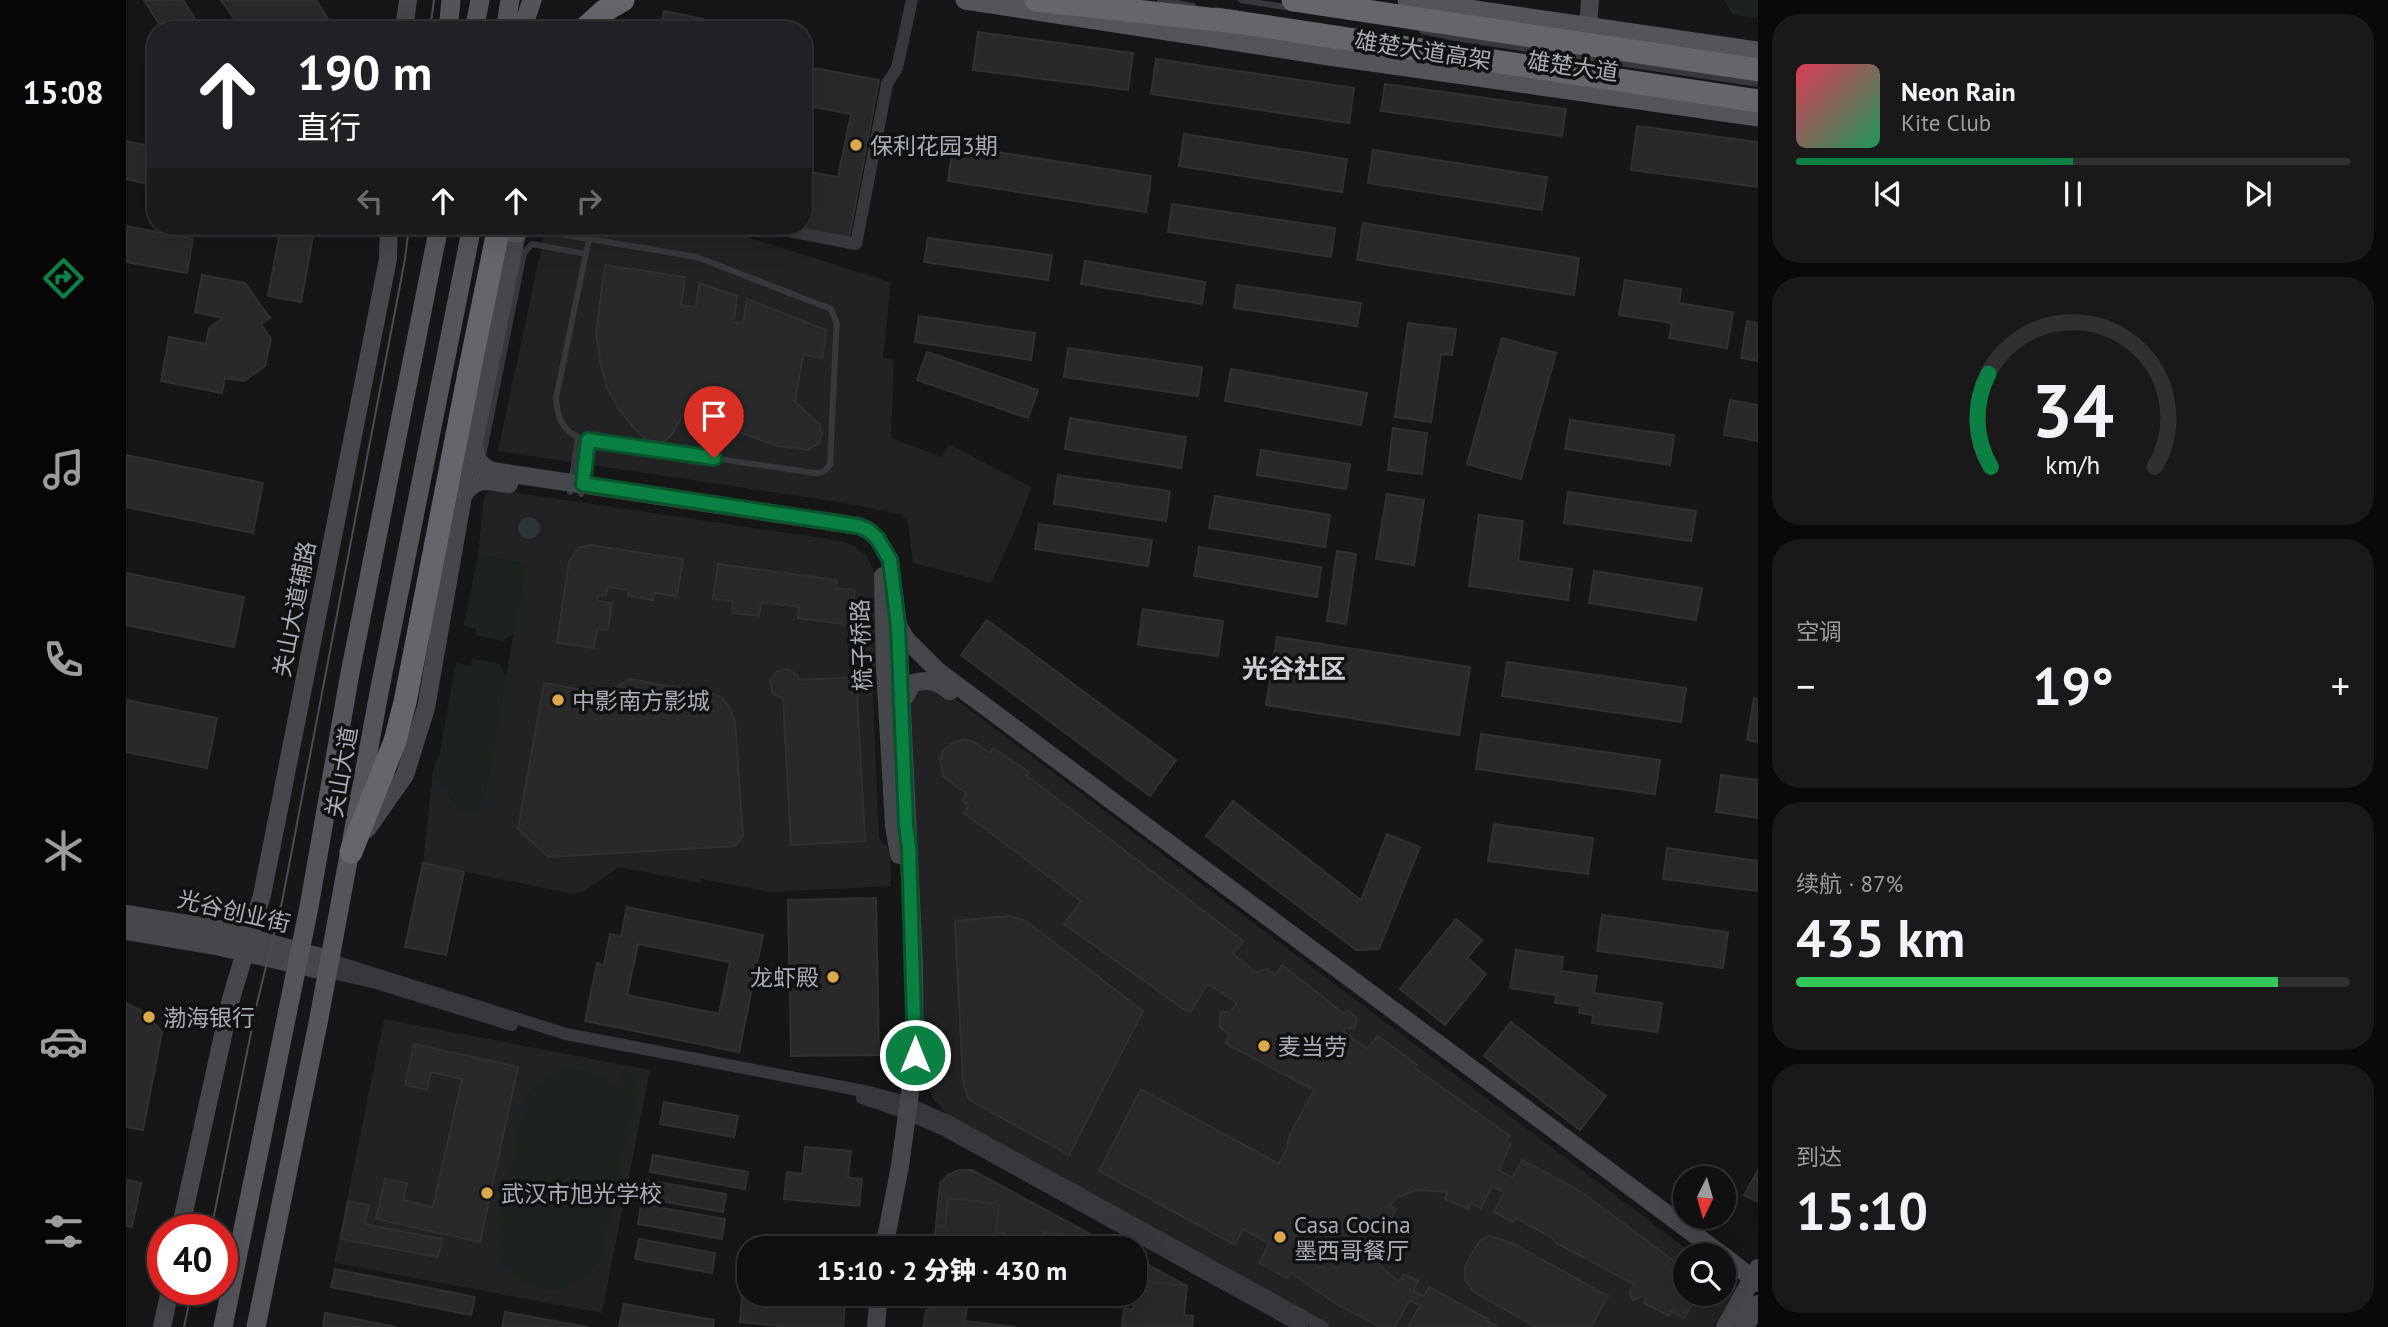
<!DOCTYPE html>
<html lang="zh">
<head>
<meta charset="utf-8">
<style>
	:root { --surface:#101011; --page:#19191a; --text:#f1f3f6; --muted:#9c9d9f; --line:#303031; --accent:#0b8043 }
	body { margin:0; font-family:"PT Sans","Noto Sans SC",sans-serif; background:var(--page); color:var(--text); height:100vh; display:flex; flex-direction:column; font-size:26px; white-space:nowrap }
	* { box-sizing:border-box; margin:0 }
	p { font-size:23px; color:var(--muted) }
	.icon { flex:none; width:38px; height:38px; fill:none; stroke:currentColor; stroke-width:2; stroke-linecap:round; stroke-linejoin:round }
	.map { position:relative; flex:1; overflow:hidden }
	.details { display:flex; flex-direction:column; gap:14px; padding:14px; background:#090909; width:630px }
	.details>* { flex:none }
	.hud { position:absolute; left:21px; top:21px; width:665px; height:214px; border-radius:28px; box-shadow:0 7px 28px #0002,0 0 0 2px var(--line); background:#202124; color:#fff; overflow:hidden }
	.needle { width:46px; rotate:185deg }
	.fabs { position:absolute; left:1547px; top:1166px; display:grid; gap:14px }
	.fabs a { display:grid; place-items:center; width:63px; height:63px; border-radius:50%; background:var(--surface); box-shadow:0 7px 28px #0002,0 0 0 2px var(--line); font-size:35px }
	.speed { position:absolute; left:21px; top:1214px; display:flex; gap:14px; font-size:35px; font-weight:700; text-align:center }
	.speed>* { display:grid; place-content:center; width:91px; height:91px; border-radius:50%; background:var(--surface); box-shadow:0 7px 28px #0002,0 0 0 2px var(--line); line-height:1 }
	.speed .limit { border:10px solid #d22; background:#fff; color:#111 }
	.pin { position:absolute; display:grid; place-items:center; width:60px; height:60px; color:#fff; margin:-72px -30px; border-radius:50% 50% 50% 0; rotate:-45deg; box-shadow:0 0 7px #0007 }
	.pin .icon { rotate:45deg }
	.me { position:absolute; width:77px; margin:-38px; rotate:0deg; stroke-linejoin:round; filter:drop-shadow(0 0 5px #0008) }
	.turn { display:flex; align-items:center; gap:24px; height:147px; padding:0 35px; font-size:32px }
	.turn .icon { width:91px; height:91px; stroke-width:2.5 }
	.turn b { display:block; font-size:49px; line-height:60px }
	.lanes { display:flex; align-items:center; height:66px; padding:0 35px; background:#0003; justify-content:center; gap:35px; direction:ltr }
	.lanes .off { opacity:.35 }
	.big { font-size:52px; font-weight:800; line-height:1.1 }
	.details .tile { flex:1; display:flex; flex-direction:column; justify-content:center; gap:10px; min-width:0; padding:0 24px; border-radius:28px; background:var(--page) }
	.details .dial { align-items:center; gap:0 }
	.dial svg { height:182px; overflow:visible; fill:none; stroke:var(--line); stroke-width:7; stroke-linecap:round; text-anchor:middle }
	.dial text { fill:var(--text); stroke:none }
	.song { display:flex; align-items:center; gap:21px }
	.cover { width:84px; height:84px; border-radius:10px; background:linear-gradient(135deg,hsl(350 70% 55%),hsl(150 70% 35%)) }
	.played { height:7px; border-radius:4px; background:linear-gradient(90deg,var(--accent) 50%,var(--line) 50%) }
	.keys { display:flex; justify-content:space-around; direction:ltr }
	.heat { display:flex; justify-content:space-between; align-items:center; font-size:38px; direction:ltr }
	.charge { height:10px; border-radius:5px; background:linear-gradient(90deg,#34c759 87%,var(--line) 0) }
	.trip { position:absolute; left:611px; top:1236px; width:410px; height:70px; border-radius:28px; background:var(--surface); box-shadow:0 7px 28px #0002,0 0 0 2px var(--line); font-weight:800; line-height:70px; text-align:center }
	main { display:flex; flex:1; min-height:0 }
	.menu { display:flex; flex-direction:column; width:126px; justify-content:space-around; align-items:center; background:#060607; color:var(--muted) }
	.menu .icon { width:49px; height:49px }
	.menu .on { color:var(--accent) }
	.menu b { font-size:32px; color:var(--text) }
	.map>svg:first-child { display:block }
	.built { fill:#222224 }
	.green { fill:#1c221d }
	.water { fill:#2d3439 }
	.building { fill:#29292b; stroke:#303033; stroke-width:2; fill-rule:evenodd }
	.lines { fill:none; stroke-linecap:round; stroke-linejoin:round }
	.lane { stroke:#37383c; stroke-width:6 }
	.street { stroke:#37383c; stroke-width:12 }
	.secondary { stroke:#45474b; stroke-width:18 }
	.primary { stroke:#53555a; stroke-width:19 }
	.highway { stroke:#64666c; stroke-width:23 }
	.tram { stroke:#4a4c50; stroke-width:2 }
	.highway-bridge { stroke:#64666c; stroke-width:23 }
	.route-casing { stroke:#07532c; stroke-width:18 }
	.route { stroke:#0b8043; stroke-width:12 }
	.poi-dot { fill:#dca849; stroke:#111112; stroke-width:2.5 }
	.labels { text-anchor:middle; dominant-baseline:central; stroke-width:7; stroke-linejoin:round; paint-order:stroke }
	.street-label { font-size:23px; fill:#a9adb6; stroke:#111112 }
	.poi-label { font-size:23px; fill:#a9adb6; stroke:#111112; text-anchor:start }
	.quarter-label { font-size:26px; font-weight:bold; fill:#caccd2; stroke:#111112 }
</style>
</head>
<body>
<main>
<nav class="menu">
<b>15:08</b>
<svg class="icon on" aria-label="directions" viewBox="0 0 24 24"><path d="M12 3l9 9-9 9-9-9zM9 14v-3h6M13 9l2 2-2 2"/></svg>
<svg class="icon" aria-label="music" viewBox="0 0 24 24"><path d="M9 18V5l10-2v13"/><circle cx="6" cy="18" r="3"/><circle cx="16" cy="16" r="3"/></svg>
<svg class="icon" aria-label="phone" viewBox="0 0 24 24"><path d="M5 4h4l2 5-3 2q2 4 5 5l2-3 5 2v4C11 20 4 13 5 4z"/></svg>
<svg class="icon" aria-label="climate" viewBox="0 0 24 24"><path d="M12 3v18M4 7l16 10M4 17L20 7"/></svg>
<svg class="icon" aria-label="car" viewBox="0 0 24 24"><path d="M5 17H2v-5l4-1 3-4h7l3 4 3 1v5h-3M9 17h6M6 11h13"/><circle cx="7" cy="17" r="2"/><circle cx="17" cy="17" r="2"/></svg>
<svg class="icon" aria-label="filters" viewBox="0 0 24 24"><path d="M4 7h16M4 17h16"/><circle cx="9" cy="7" r="2"/><circle cx="15" cy="17" r="2"/></svg>
</nav>
<div class="map">
<svg width="1632" height="1327" viewBox="0 0 1632 1327">
	<rect width="100%" height="100%" fill="#161617"/>
	<path class="built" d="M420 226H504L533 231 621 237 765 282 757 358 768 360 765 438 816 457 823 444 905 487 894 519 865 583 787 563 781 519 774 514 713 502 372 451Z
		M365 489 716 541 727 545 740 555 748 571 750 581 755 669 746 674 753 838 764 850 765 886 645 892 576 879 575 883 493 867 458 891 447 894 297 863 307 771 334 811 357 806 400 564 352 555 358 496Z
		M815 688 1569 1255H1559V1293H1598V1276L1611 1286 1588 1327H1205L822 1115 807 1099 798 1075 784 710V694L789 690Z
		M258 1019 524 1070 476 1313 208 1263Z"/>
	<path class="green" d="M1598 0H1632V18L1607 15Z
		M352 555 400 564 388 633 377 641 349 635 350 629 338 626Z
		M346 658 374 664 380 677 357 806 349 814 334 811 307 771 314 752 330 663 345 666Z
		M445 1069C466 1070 479 1076 493 1090L498 1071 514 1074 474 1259C443 1310 375 1294 371 1234L400 1099C411 1081 425 1073 445 1069Z"/>
	<path class="water" d="M392 528a11 11 0 1 1 22 0a11 11 0 1 1-22 0Z"/>
	<path class="building" d="M18 0H57L76 30H37Z
		M95 0H190L209 30H116Z
		M538 11 577 19 575 30H535Z
		M852 32 1007 53 1002 90 847 70Z
		M1030 59 1228 88 1223 123 1025 94Z
		M677 66 753 80 723 238 659 226H677V199L683 172 712 177 725 114 677 105Z
		M1259 84 1440 109 1436 136 1255 111Z
		M1511 126 1632 142V187L1505 170Z
		M1058 134 1221 159 1216 192 1053 166Z
		M0 141 30 147V186L0 179Z
		M827 145 1025 176 1020 212 822 181Z
		M1247 150 1421 177 1416 210 1242 183Z
		M1046 204 1209 228 1205 257 1042 232Z
		M1237 223 1453 258 1448 295 1231 260Z
		M0 226 67 239 61 273 0 262Z
		M155 226H189L175 302 142 296Z
		M802 238 926 255 922 280 798 262Z
		M959 261 1079 282 1076 304 955 284Z
		M479 265 559 277 555 305 570 307 573 283 611 296 608 322 617 323 621 299 700 330 697 358 677 355 669 402 693 423 696 434 693 443 682 450 651 446 588 423 585 428 558 413 544 437 536 442 527 441 524 444 508 428 492 408 481 388 475 367 470 333Z
		M76 275 119 283 144 318 135 324 145 339 139 366 118 381 99 378 96 393 35 381 43 337 80 344 83 328 97 318 69 312Z
		M1499 280 1555 289 1553 303 1607 312 1601 348 1543 338 1546 323 1493 315Z
		M1111 285 1235 303 1231 326 1108 308Z
		M793 316 909 333 905 360 789 342Z
		M1621 321 1632 323V361L1615 358Z
		M1282 323 1330 329 1326 355 1315 354 1305 422 1269 417Z
		M1376 338 1430 353 1395 479 1341 464Z
		M942 348 1076 367 1072 396 938 377Z
		M801 352 912 390 902 418 791 380Z
		M1105 369 1241 393 1235 425 1099 401Z
		M1604 400 1632 405V441L1598 435Z
		M944 418 1060 437 1055 468 939 449Z
		M1444 420 1548 435 1544 465 1439 449Z
		M1267 428 1301 433 1296 474 1262 470Z
		M1135 450 1224 464 1220 489 1131 475Z
		M0 455 137 483 127 533 0 507Z
		M932 475 1044 491 1040 521 928 504Z
		M1442 492 1570 511 1565 541 1438 523Z
		M1261 494 1298 500 1288 565 1250 559Z
		M1089 496 1204 515 1199 547 1083 528Z
		M1353 515 1397 521 1392 561 1446 569 1442 600 1343 586Z
		M913 524 1026 540 1022 566 909 549Z
		M464 545 557 559 551 596 528 593 527 600 502 596 503 590 482 587 480 596 472 595 471 601 486 603 482 630 471 629 468 648 431 643 443 561 453 548Z
		M1073 547 1195 567 1191 597 1068 576Z
		M1211 551 1230 554 1220 624 1201 621Z
		M592 564 711 580 710 588 729 590 724 625 672 618 673 607 635 602 633 616 606 613 607 601 587 599Z
		M1468 571 1576 588 1570 620 1463 603Z
		M0 573 118 597 108 647 0 625Z
		M1017 609 1097 621 1092 656 1012 645Z
		M861 620 1050 760 1024 796 835 655Z
		M1151 637 1344 667 1333 735 1140 705Z
		M1381 662 1560 688 1555 722 1376 696Z
		M661 669 671 675 673 680 730 677 739 841 665 845 657 699 647 693 644 682 650 672Z
		M503 679 587 694 595 697 604 708 609 722 617 836 609 846 422 857 392 829 418 683 479 694Z
		M1628 698 1632 699V742L1621 740Z
		M0 700 91 718 81 768 0 752Z
		M1355 734 1534 760 1529 794 1350 769Z
		M837 739 848 742 864 753 867 748 903 772 900 775 1117 941 1107 954 1130 972 1141 969 1150 975 1156 965 1217 1013 1221 1011 1230 1017 1231 1020 1228 1028H1219L1217 1031 1241 1049 1252 1036 1291 1065 1289 1068 1384 1136 1380 1140 1385 1144 1373 1170 1386 1178 1396 1160 1454 1191 1559 1269V1293H1577L1576 1297 1569 1299 1558 1318 1545 1311 1543 1316 1518 1303 1520 1298 1516 1296 1507 1300 1503 1293 1508 1284 1432 1244 1426 1238 1390 1218 1387 1222 1368 1212 1378 1192 1366 1186 1355 1208 1345 1203 1342 1209 1319 1199 1321 1192 1290 1190 1272 1197 1263 1205 1270 1209 1258 1233 1251 1229 1250 1245 1256 1267 1273 1282 1278 1274 1292 1281 1287 1291 1298 1296 1303 1287 1362 1319 1361 1321 1372 1327H1282L1294 1305 1283 1300 1269 1327H1255L1210 1304 1165 1273 1161 1278 1133 1263 1143 1243 1117 1229 1109 1245 973 1171 1015 1089 1153 1164 1161 1149 1163 1136 1188 1090 1099 1043 1104 1035 1094 1027V1016L1096 1012H1104L1111 1003 1082 984 1065 1011 1059 1010 938 924 955 901 838 813 843 805 836 800 841 794 817 776 814 761 817 750 827 743Z
		M1595 775 1632 780V818L1590 812Z
		M1107 801 1235 900 1261 834 1294 847 1253 949 1230 950 1080 836Z
		M1368 824 1467 838 1462 874 1362 861Z
		M1541 848 1632 861V891L1537 879Z
		M297 863 338 872 320 955 279 947Z
		M750 898 753 1055 665 1056 662 900Z
		M501 907 637 935 613 1052 459 1021 471 963 478 965 484 934 495 936ZM512 944 604 962 593 1014 501 995Z
		M1476 915 1602 932 1597 968 1471 951Z
		M883 916 900 921 1017 1011 943 1155 849 1103 843 1099 837 1083 829 921Z
		M1330 919 1356 940 1341 958 1360 974 1319 1025 1274 989Z
		M1390 950 1437 957 1435 971 1471 976 1468 993 1536 1003 1532 1032 1466 1023 1467 1015 1453 1013 1454 1006 1429 1003 1430 995 1384 988Z
		M0 1003 20 1013 36 1032 17 1130 0 1127Z
		M1385 1022 1480 1096 1454 1130 1358 1056Z
		M288 1044 392 1067 354 1242 250 1219 259 1179 281 1183 277 1200 307 1207 336 1079 305 1072 301 1090 279 1085Z
		M538 1102 612 1116 608 1137 534 1124Z
		M679 1147 725 1151 722 1178 736 1179 733 1206 658 1199 661 1172 676 1174Z
		M527 1155 622 1172 619 1189 524 1172Z
		M833 1170H846L990 1248H968L969 1238 918 1232 917 1248H898L878 1237 879 1233 870 1232 873 1204 822 1198 819 1227 810 1226 814 1183 822 1175Z
		M1632 1170V1202L1618 1195Z
		M0 1180 15 1183 6 1227 0 1226Z
		M520 1180 600 1194 597 1212 517 1198Z
		M822 1198 873 1204 870 1232 879 1233 877 1248H807L810 1226 819 1227Z
		M222 1201 243 1205 239 1224 316 1239 312 1257 215 1239Z
		M515 1204 599 1219 596 1239 512 1224Z
		M918 1232 969 1238 968 1248H917Z
		M1363 1236 1386 1243 1482 1296 1465 1327H1410L1347 1291 1339 1279V1268L1344 1256 1354 1241Z
		M513 1239 589 1253 586 1273 509 1259Z
		M1008 1257 1061 1286 1010 1280V1287L1008 1286Z
		M209 1269 349 1297 345 1315 205 1287Z
		M1010 1280 1061 1286 1058 1315 1067 1316 1066 1327H996L998 1308 1007 1309Z
		M636 1293H657V1301L693 1304 694 1293H720L717 1327H665L614 1322 616 1297 635 1299Z
		M498 1304 588 1320 587 1327H493Z
		M815 1304 841 1307 838 1327H797L800 1311Z
		M379 1312 462 1327H376Z
		M199 1313 270 1327H197Z
		M839 1321 890 1327H838Z"/>
	<g class="lines">
		<path class="lane" d="M1034 0 1067 6
			M1115 0 1165 8
			M1296 31 1329 38 1632 84
			M405 226 407 229 463 239
			M463 239 571 257 705 309 711 324 710 335 704 465C699 471 697 473 689 473L462 440C439 436 431 420 430 398Z
			M357 456 398 253 406 244 460 254
			M444 492 452 437
			M455 494 462 440"/>
		<path class="street" d="M636 226 730 244 761 84 771 68 786 0
			M205 960 440 1034 743 1092 777 1101 824 1122 1197 1327
			M202 972 250 983 386 1025
			M736 1098 777 1112 818 1130 1176 1327"/>
		<path class="secondary" d="M1462 26 1464 0
			M278 30 282 0
			M348 443C350 459 352 464 366 471L732 526 742 530 751 538 764 560 772 626 788 963 789 1055 774 1166 758 1248
			M337 496C350 476 361 481 383 484
			M757 576 759 669 768 826 773 855
			M772 626 780 639 813 672 1596 1255
			M774 705 787 683C803 679 811 681 824 691
			M241 829 279 775 300 708 337 496 391 233 398 226
			M0 914 93 929 205 960
			M0 931 90 946 202 972
			M54 1230 105 999 136 895 262 259 263 226
			M1598 1256 1632 1283
			M36 1327 44 1290
			M750 1327 753 1293
			M1599 1327 1632 1268
			M1619 1327 1632 1304"/>
		<path class="primary" d="M839 0 1203 56 1632 117
			M1281 0 1632 51
			M322 30 325 0
			M348 30 354 0
			M379 30 384 0
			M396 30 406 0
			M356 226 391 233
			M97 1327 183 907 224 673 313 226
			M130 1327 193 1018 253 693 346 226"/>
		<path class="highway" d="M1167 0 1632 70
			M1090 19 1632 101
			M457 30 478 11 497 0
			M225 852 269 741 279 702 343 373"/>
		<path class="tram" d="M304 30 308 0
			M85 1230 131 1003 156 902 279 259 283 226
			M58 1327 66 1290"/>
		<path class="highway-bridge" d="M910 0 1110 22
			M343 373 373 226"/>
	</g>
	<g class="lines">
		<defs>
			<path id="route" d="M588 458 462 440 457 484 732 526 742 530 751 538 764 560 772 626 780 825 783 848 789 1055"/>
		</defs>
		<use href="#route" class="route-casing"/>
		<use href="#route" class="route"/>
	</g>
	<g class="poi-dot">
		<circle cx="730" cy="145" r="7"/>
		<circle cx="432" cy="700" r="7"/>
		<circle cx="707" cy="977" r="7"/>
		<circle cx="23" cy="1017" r="7"/>
		<circle cx="1138" cy="1046" r="7"/>
		<circle cx="361" cy="1193" r="7"/>
		<circle cx="1154" cy="1237" r="7"/>
	</g>
	<g class="labels">
		<g class="street-label">
			<text transform="translate(1297 50) rotate(9)">雄楚大道高架</text>
			<text transform="translate(1447 66) rotate(8)">雄楚大道</text>
			<text transform="translate(168 609) rotate(-79)">关山大道辅路</text>
			<text transform="translate(735 645) rotate(-92)">梳子桥路</text>
			<text transform="translate(215 772) rotate(-80)">关山大道</text>
			<text transform="translate(108 911) rotate(13)">光谷创业街</text>
		</g>
		<g class="poi-label">
			<text x="744" y="145">保利花园3期</text>
			<text x="446" y="700">中影南方影城</text>
			<text x="693" y="977" text-anchor="end">龙虾殿</text>
			<text x="37" y="1017">渤海银行</text>
			<text x="1152" y="1046">麦当劳</text>
			<text x="375" y="1193">武汉市旭光学校</text>
			<text x="1168" y="1224">Casa Cocina<tspan x="1168" dy="26">墨西哥餐厅</tspan></text>
		</g>
		<g class="quarter-label">
			<text x="1168" y="668">光谷社区</text>
		</g>
	</g>
</svg>
<div class="fabs">
<a><svg class="needle" viewBox="-14 -14 28 28"><path d="M0-13l5 13h-10z" fill="#e53935"/><path d="M0 13l5-13h-10z" fill="#9c9d9f"/></svg></a>
<a><svg class="icon" aria-label="search" viewBox="0 0 24 24"><circle cx="10" cy="10" r="6"/><path d="M15 15l6 6"/></svg></a>
</div>
<div class="speed"><div class="limit">40</div></div>
<div class="pin" style="left:588px;top:458px;background:#d93025"><svg class="icon" aria-label="arrive" viewBox="0 0 24 24"><path d="M6 21V4h12l-3 4 3 4H6"/></svg></div>
<svg class="me" style="left:789px;top:1055px" viewBox="-20 -20 40 40"><circle r="17" fill="#0b8043" stroke="#fff" stroke-width="3"/><path d="M0-11L8 9 0 5-8 9z" fill="#fff"/></svg>
<div class="trip">15:10 · 2 分钟 · 430 m</div>
<div class="hud">
<div class="turn"><svg class="icon" aria-label="ahead" viewBox="0 0 24 24"><path d="M12 20V5M6 11l6-6 6 6"/></svg><div><b>190 m</b>直行</div></div>
<div class="lanes"><svg class="icon off" aria-label="left" viewBox="0 0 24 24"><path d="M17 20v-9H6M10 6l-5 5 5 5"/></svg><svg class="icon" aria-label="ahead" viewBox="0 0 24 24"><path d="M12 20V5M6 11l6-6 6 6"/></svg><svg class="icon" aria-label="ahead" viewBox="0 0 24 24"><path d="M12 20V5M6 11l6-6 6 6"/></svg><svg class="icon off" aria-label="right" viewBox="0 0 24 24"><path d="M7 20v-9h11M14 6l5 5-5 5"/></svg></div>
</div>
</div>
<section class="details">
<div class="tile">
<div class="song"><i class="cover"></i><div><b>Neon Rain</b><p>Kite Club</p></div></div>
<div class="played"></div>
<div class="keys"><svg class="icon" aria-label="previous" viewBox="0 0 24 24"><path d="M18 5L8 12l10 7zM5 5v14"/></svg><svg class="icon" aria-label="pause" viewBox="0 0 24 24"><path d="M8 5v14M16 5v14"/></svg><svg class="icon" aria-label="next" viewBox="0 0 24 24"><path d="M6 5l10 7-10 7zM19 5v14"/></svg></div>
</div>
<div class="tile dial"><svg viewBox="0 0 100 80">
<path d="M14 69A42 42 0 1 1 86 69"/>
<path d="M14 69A42 42 0 0 1 13 28" stroke="#0b8043"/>
<text x="50" y="56" font-size="32" font-weight="700">34</text>
<text x="50" y="72" font-size="11">km/h</text>
</svg></div>
<div class="tile"><p>空调</p>
<div class="heat"><a>−</a><b class="big">19°</b><a>+</a></div>
</div>
<div class="tile"><p>续航 · 87%</p><b class="big">435 km</b><div class="charge"></div></div>
<div class="tile"><p>到达</p><b class="big">15:10</b></div>
</section>
</main>
</body>
</html>
